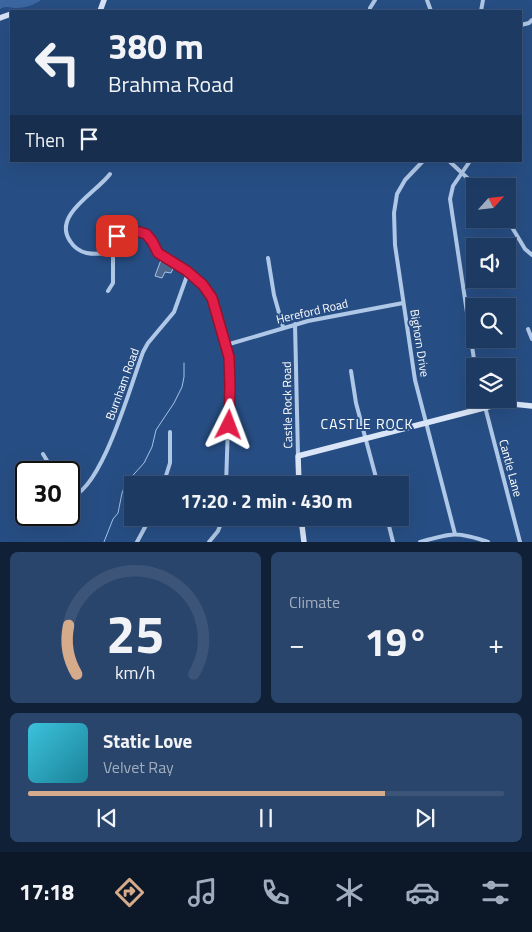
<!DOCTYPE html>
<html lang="en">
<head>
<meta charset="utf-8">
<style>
	:root { --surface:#1d3a63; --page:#2a456c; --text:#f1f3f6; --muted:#a0adbe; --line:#3b5478; --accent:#d6ab8b }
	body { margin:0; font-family:"Titillium Web",sans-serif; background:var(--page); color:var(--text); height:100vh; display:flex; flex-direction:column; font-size:19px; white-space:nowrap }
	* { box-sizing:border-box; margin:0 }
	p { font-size:16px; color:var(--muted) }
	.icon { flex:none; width:28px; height:28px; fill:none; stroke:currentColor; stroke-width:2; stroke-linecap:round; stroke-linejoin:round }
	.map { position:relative; height:542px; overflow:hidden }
	.panel { display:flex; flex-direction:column; gap:10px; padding:10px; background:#102036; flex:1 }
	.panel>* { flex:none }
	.banner { position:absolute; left:10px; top:10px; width:512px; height:152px; border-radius:0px; box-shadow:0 5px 20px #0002,0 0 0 1px var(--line); background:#1d3a63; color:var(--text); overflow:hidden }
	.needle { width:32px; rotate:63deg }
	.buttons { position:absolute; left:466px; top:178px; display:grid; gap:10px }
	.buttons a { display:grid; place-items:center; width:50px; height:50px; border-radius:0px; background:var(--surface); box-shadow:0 5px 20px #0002,0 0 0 1px var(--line); font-size:25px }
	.speed { position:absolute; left:15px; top:461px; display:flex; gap:10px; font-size:25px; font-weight:700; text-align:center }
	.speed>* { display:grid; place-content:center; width:65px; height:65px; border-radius:50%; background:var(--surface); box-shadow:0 5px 20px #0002,0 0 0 1px var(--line); line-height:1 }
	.speed .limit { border:2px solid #111; border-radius:8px; background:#fff; color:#111 }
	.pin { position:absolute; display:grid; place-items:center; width:42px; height:42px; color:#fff; margin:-21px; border-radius:10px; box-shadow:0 2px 8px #0006 }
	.me { position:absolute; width:55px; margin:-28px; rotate:3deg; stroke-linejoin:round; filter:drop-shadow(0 0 4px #0008) }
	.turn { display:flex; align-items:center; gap:18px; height:105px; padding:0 15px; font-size:22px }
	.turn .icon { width:65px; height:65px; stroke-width:2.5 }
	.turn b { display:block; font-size:35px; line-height:42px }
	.then { display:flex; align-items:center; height:48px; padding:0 15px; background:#0003; gap:10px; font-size:19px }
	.big { font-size:38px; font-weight:700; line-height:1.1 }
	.panel .widget { flex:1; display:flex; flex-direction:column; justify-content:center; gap:8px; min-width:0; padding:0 18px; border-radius:8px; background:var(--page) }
	.panel .dial { align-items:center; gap:0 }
	.dial svg { height:130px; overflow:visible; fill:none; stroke:var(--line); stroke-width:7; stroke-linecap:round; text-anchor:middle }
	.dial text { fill:var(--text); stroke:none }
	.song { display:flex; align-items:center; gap:15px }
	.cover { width:60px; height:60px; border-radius:8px; background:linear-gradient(135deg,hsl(190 70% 55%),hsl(190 70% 35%)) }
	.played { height:5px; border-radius:2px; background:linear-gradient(90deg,var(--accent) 75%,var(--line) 75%) }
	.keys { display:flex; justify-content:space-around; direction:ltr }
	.heat { display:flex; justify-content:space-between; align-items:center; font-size:28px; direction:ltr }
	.panel .tiles { flex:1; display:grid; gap:10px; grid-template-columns:1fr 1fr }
	.widget:last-child { grid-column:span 2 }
	.trip { position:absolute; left:124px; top:476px; width:285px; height:50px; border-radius:0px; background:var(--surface); box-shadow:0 5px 20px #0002,0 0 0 1px var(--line); font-weight:700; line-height:50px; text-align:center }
	.menu { display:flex; height:80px; justify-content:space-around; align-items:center; background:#0c1728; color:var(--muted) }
	.menu .icon { width:35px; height:35px }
	.menu .selected { color:var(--accent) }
	.menu b { font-size:22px; color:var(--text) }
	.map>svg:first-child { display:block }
	.green { fill:#3b67a1 }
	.water { fill:#4b678e; stroke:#a5c3e8 }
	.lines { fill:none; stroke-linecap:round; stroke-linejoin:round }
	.stream { stroke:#a5c3e8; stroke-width:1 }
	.street { stroke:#b0c8e7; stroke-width:4 }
	.secondary { stroke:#dae6f7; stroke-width:5.5 }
	.route-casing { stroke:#92132f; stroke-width:12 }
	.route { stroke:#e11d48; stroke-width:9 }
	.labels { text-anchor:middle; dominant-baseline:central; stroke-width:4; stroke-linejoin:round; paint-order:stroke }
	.street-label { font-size:12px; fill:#fff; stroke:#274e84 }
	.neighbourhood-label { font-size:14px; letter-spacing:1px; fill:#fff; stroke:#274e84 }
</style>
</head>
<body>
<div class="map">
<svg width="532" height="542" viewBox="0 0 532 542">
	<rect width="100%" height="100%" fill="#274e84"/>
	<path class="green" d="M0 0H41C35 5 24 8 17 8 10 8 6 5 0 9Z"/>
	<path class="water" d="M161 260 174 266 171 273 165 272 162 278 155 276Z"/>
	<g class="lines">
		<path class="stream" d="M104 542 113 519 118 513 122 493 126 483 144 463 152 447 156 430 174 403 182 387 184 377V363"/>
		<path class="street" d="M427 0 431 11
			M370 8 375 0
			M481 11 483 0
			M521 25 529 23 532 20
			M423 161 405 180 397 194 394 213 395 245 415 380 455 534
			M449 161 476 186
			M470 161 453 186 450 199 475 366
			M110 174C97 192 52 215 70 241 80 257 96 254 112 253
			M507 219 525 249 532 255
			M268 258 274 295 283 327
			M108 291 113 283V243C119 230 137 226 148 236 154 242 154 250 161 255 178 267 200 277 211 296 220 312 228 348 230 366L226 485
			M295 324 298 456
			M528 329 532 339
			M226 345 308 321 403 303
			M351 371 356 403 378 485
			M483 399 520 542
			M43 454 49 464 51 472
			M163 485 170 463V432
			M69 497C101 494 132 381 143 352L148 343 174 312 188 273
			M387 518 393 542
			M137 542 150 518
			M209 542 218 531 223 518
			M420 542C451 533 457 531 488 542"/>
		<path class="secondary" d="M100 11 104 0
			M0 18 11 14
			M299 485 298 456 503 403 532 406
			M301 518 304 542"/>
	</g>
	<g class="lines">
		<defs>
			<path id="route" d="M117 236 124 232 132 230 146 234 152 241 158 253 187 271 203 285 212 298 229 357 230 385 229 425"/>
		</defs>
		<use href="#route" class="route-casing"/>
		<use href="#route" class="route"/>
	</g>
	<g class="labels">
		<g class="street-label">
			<text transform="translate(312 311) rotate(-13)">Hereford Road</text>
			<text transform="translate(420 343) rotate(81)">Bighorn Drive</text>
			<text transform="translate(122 384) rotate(-70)">Burnham Road</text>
			<text transform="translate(287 405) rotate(-91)">Castle Rock Road</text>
			<text transform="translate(511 468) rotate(75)">Cantle Lane</text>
		</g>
		<g class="neighbourhood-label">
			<text x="367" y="423">CASTLE ROCK</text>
		</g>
	</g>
</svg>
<div class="buttons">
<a><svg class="needle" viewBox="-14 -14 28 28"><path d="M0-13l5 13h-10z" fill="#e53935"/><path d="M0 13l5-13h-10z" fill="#a0adbe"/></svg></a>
<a><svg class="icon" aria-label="sound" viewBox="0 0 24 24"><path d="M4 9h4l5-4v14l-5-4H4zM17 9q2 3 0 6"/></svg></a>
<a><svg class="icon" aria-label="search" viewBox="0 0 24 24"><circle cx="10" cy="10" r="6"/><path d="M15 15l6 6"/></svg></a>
<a><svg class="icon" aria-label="layers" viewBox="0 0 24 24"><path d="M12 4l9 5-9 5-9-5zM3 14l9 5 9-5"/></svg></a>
</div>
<div class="speed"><div class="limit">30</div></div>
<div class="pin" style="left:117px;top:236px;background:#d93025"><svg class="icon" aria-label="arrive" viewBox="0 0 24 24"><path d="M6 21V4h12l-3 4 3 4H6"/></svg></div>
<svg class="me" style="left:229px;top:425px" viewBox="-20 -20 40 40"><path d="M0-17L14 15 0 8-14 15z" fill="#e11d48" stroke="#fff" stroke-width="4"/></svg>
<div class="trip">17:20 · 2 min · 430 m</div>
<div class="banner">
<div class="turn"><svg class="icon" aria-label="left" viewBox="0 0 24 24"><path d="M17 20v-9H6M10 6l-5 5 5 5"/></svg><div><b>380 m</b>Brahma Road</div></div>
<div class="then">Then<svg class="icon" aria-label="arrive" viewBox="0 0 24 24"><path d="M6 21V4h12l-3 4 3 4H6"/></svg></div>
</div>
</div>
<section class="panel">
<div class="tiles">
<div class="widget dial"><svg viewBox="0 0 100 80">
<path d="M14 69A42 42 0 1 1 86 69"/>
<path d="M14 69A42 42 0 0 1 9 39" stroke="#d6ab8b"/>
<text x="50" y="56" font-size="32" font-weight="700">25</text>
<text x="50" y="72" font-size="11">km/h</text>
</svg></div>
<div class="widget"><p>Climate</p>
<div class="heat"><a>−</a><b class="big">19°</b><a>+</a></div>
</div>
<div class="widget">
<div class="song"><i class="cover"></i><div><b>Static Love</b><p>Velvet Ray</p></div></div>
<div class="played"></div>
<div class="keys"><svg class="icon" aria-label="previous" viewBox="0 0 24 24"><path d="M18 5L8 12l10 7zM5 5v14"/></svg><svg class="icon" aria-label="pause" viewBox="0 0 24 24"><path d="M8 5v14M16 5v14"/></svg><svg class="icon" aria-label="next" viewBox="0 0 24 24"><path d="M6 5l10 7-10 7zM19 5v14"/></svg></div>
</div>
</div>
</section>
<nav class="menu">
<b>17:18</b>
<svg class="icon selected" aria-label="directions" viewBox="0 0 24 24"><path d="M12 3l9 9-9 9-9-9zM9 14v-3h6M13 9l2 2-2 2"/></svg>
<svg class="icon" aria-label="music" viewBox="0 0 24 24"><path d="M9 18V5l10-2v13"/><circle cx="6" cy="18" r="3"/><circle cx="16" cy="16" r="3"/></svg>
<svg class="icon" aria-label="phone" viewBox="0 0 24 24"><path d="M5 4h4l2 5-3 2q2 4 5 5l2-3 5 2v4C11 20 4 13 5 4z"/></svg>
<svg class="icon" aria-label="climate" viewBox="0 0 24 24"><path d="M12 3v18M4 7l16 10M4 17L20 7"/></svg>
<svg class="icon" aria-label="car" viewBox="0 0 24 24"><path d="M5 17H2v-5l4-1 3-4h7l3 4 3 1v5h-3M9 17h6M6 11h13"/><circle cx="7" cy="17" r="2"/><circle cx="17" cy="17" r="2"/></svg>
<svg class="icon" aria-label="filters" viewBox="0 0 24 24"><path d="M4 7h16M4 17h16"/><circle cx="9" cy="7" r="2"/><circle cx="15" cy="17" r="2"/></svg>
</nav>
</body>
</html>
